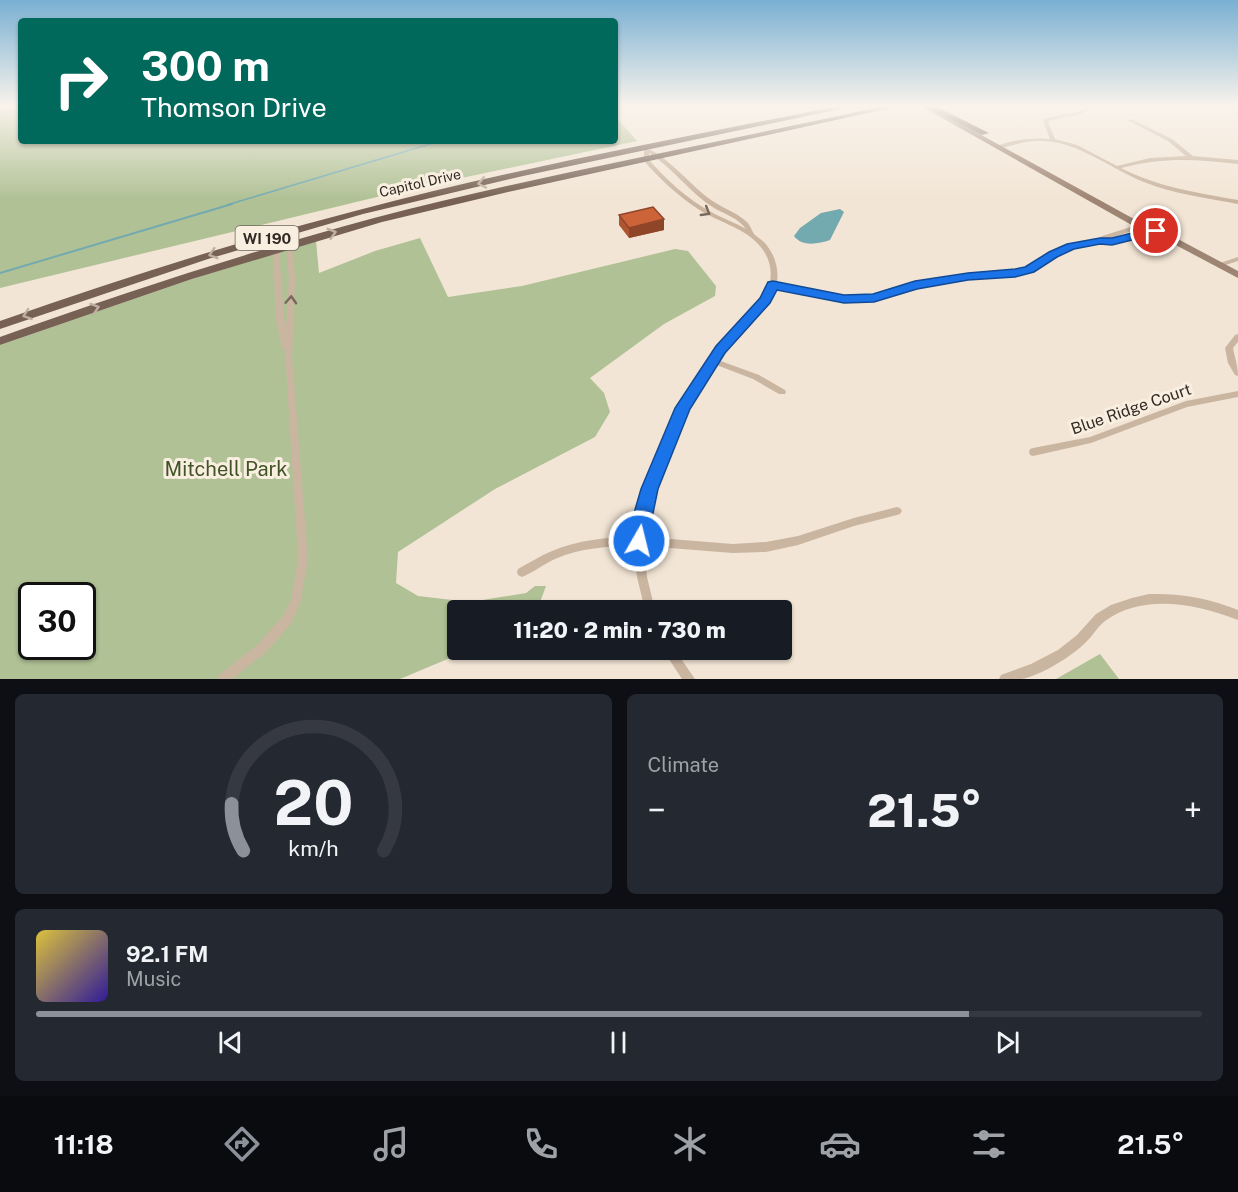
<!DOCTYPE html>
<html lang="en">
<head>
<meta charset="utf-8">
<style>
	:root { --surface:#171b24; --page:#242831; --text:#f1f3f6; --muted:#9ea1a6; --line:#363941; --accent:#8c9099 }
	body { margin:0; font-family:"Public Sans",sans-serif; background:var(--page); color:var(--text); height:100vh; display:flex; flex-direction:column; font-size:22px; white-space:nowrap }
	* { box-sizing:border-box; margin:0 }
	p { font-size:20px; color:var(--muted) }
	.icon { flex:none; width:33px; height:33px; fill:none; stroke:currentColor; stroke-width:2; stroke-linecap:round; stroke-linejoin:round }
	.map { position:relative; height:679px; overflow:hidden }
	.panel { display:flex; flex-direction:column; gap:15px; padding:15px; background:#0d0f14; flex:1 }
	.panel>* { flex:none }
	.hud { position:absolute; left:18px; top:18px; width:600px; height:126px; border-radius:6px; box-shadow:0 2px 4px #0004; background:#00695c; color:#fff; overflow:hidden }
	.speed { position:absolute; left:18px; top:582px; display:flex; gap:12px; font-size:30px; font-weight:700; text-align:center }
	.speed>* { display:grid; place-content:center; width:78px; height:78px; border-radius:50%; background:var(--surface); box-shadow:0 2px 4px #0004; line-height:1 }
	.speed .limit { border:3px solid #111; border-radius:9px; background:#fff; color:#111 }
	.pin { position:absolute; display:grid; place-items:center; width:51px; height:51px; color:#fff; margin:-26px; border:3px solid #fff; border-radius:50%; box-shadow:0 2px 6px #0007 }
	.me { position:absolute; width:66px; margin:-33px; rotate:8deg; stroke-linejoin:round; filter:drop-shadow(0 0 4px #0008) }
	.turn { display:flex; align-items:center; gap:21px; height:126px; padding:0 24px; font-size:27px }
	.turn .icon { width:78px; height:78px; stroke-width:2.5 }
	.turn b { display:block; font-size:42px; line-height:51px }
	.big { font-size:45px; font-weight:800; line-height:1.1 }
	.panel .widget { flex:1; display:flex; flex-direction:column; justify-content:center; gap:9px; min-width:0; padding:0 21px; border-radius:9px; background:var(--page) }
	.panel .dial { align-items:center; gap:0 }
	.dial svg { height:156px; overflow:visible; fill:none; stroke:var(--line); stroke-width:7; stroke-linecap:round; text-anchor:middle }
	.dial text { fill:var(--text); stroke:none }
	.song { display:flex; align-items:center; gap:18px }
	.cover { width:72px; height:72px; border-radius:9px; background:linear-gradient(135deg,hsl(50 70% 55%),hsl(250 70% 35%)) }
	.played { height:6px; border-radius:3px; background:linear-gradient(90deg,var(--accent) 80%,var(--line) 80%) }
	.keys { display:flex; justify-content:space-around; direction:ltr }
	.heat { display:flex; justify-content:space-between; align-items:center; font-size:33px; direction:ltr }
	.panel .tiles { flex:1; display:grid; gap:15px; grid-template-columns:1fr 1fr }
	.widget:last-child { grid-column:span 2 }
	.trip { position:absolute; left:447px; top:600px; width:345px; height:60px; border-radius:6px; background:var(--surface); box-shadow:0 2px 4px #0004; font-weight:800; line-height:60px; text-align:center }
	.dock { display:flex; height:96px; justify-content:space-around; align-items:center; background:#090b0e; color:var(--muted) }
	.dock .icon { width:42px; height:42px }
	.dock .current { color:var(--accent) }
	.dock b { font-size:27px; color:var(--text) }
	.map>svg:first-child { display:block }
	.green { fill:#b0c195; fill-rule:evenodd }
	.water { fill:#73aab0 }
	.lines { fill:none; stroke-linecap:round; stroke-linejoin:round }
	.stream-far1 { stroke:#73aab0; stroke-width:1.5 }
	.stream { stroke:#73aab0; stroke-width:2 }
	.street { fill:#cab5a1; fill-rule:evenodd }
	.secondary { fill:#9d8473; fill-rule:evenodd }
	.primary { fill:#766154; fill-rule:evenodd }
	.wall { fill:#af5531 }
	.shaded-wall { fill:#8f4528 }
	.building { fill:#cc6339; stroke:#8f4528; stroke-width:1.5 }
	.oneway { stroke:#beafa2 }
	.oneway2 { stroke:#77695c }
	.route { fill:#1a73e8; stroke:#114b97; stroke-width:1.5 }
	.labels { text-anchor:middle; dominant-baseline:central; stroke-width:6; stroke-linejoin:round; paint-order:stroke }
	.far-street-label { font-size:14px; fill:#332a24; stroke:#f9efe1 }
	.shield { fill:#f9efe1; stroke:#6e655d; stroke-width:1.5 }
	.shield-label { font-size:15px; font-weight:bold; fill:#332a24 }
	.street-label { font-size:16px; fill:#332a24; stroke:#f9efe1 }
	.near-park-label { font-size:20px; fill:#415327; stroke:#f9efe1 }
</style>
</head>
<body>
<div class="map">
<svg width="1238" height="679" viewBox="0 0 1238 679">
	<rect width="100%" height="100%" fill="#f2e5d5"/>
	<path class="green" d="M0 105H21V141H615V116L637 141 414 188 0 288Z
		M420 238 448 297 522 286 675 249 688 251 716 286 715 296 664 324 590 378 604 393 610 412 595 437 495 489 398 552 396 583 418 596 470 602 526 593 535 586H546L537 610H458V650H469L400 679H0V345L195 278 316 241 319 273 375 251ZM32 596H82V646H32Z
		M1100 654 1119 679H1056Z"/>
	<path class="water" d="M840 209 844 212 830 240C818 244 802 247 794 236L800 228 821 213Z"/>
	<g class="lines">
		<path class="stream-far1" d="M227 205 440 141"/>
		<path class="stream" d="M0 273 232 204"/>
		<path class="street" d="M1089 105H1094C1082 119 1063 115 1048 122L1055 139 1077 145 1117 166 1150 158 1186 156 1168 141 1127 120 1131 119 1172 139 1193 156 1238 160V164C1196 159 1163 157 1121 168 1158 187 1198 193 1238 200V204C1207 198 1174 194 1144 182 1111 169 1079 142 1043 141 1028 140 1013 145 998 149L995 147C1011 140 1033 137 1050 139L1043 121V120C1058 113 1077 116 1089 105Z
			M644 148C661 150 691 185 707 197 719 207 735 211 747 222 750 225 752 231 754 234 757 237 762 240 765 243 775 255 779 268 777 284L844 297 874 296 915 283 1027 268 1051 253 1069 245 1098 239 1102 236 1150 221 1152 222V224L1105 240H1112L1156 229 1159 231 1158 232 1112 244 1100 243 1073 248 1055 255 1029 272 916 287 874 300 844 301 775 288C763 316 735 334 718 360L759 375 785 390 786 392 785 394H779L753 379 714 364C679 415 650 475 645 537L733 544 766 542 798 536 854 518 897 507 900 508 902 511 900 514 897 515 854 526 798 545 766 552 733 553 644 546 647 577 655 610H645L637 577 634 546C608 546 580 548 555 559 544 564 534 572 522 577L518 575 517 572 518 569C529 563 540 556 552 551 578 540 606 537 635 537 641 470 678 401 718 347 733 327 758 313 768 289 773 276 771 261 763 250 748 228 719 223 698 209 678 196 660 179 644 161ZM649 153C673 168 690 193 714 208 725 214 738 218 746 229 734 222 722 218 711 212 687 199 667 180 649 160Z
			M288 230 291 232 295 279 292 358 308 559 301 600 291 624 265 653 232 679H217L219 675 257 645 283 616 291 600 298 559 285 350 282 348 276 319 272 236 275 234 278 236 284 319 286 329 289 279 285 232Z
			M1238 257V261L1219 267 1216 265 1217 264Z
			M1238 334V342L1233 348C1235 358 1238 366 1238 376L1235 375 1228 363 1225 348 1235 335Z
			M1238 391V397L1187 407 1091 443 1033 456 1030 455 1029 452 1030 449 1033 448 1090 437 1186 401Z
			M1149 594C1181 593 1209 598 1238 610V620C1197 604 1143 593 1105 621 1097 627 1093 636 1086 642 1074 655 1040 676 1022 679 1015 679 1007 679 999 679L1001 675 1031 664 1058 650 1077 635 1096 614 1111 605 1132 598Z
			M663 650H675L695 679H682Z"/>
		<path class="secondary" d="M919 105H927L1143 224 1159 229 1238 271V278L1153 233 1137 228Z"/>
		<path class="primary" d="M843 105H859L523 176 363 214 208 259 0 329V321C117 280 235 242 355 211 516 168 680 138 843 105Z
			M889 105H904L508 192 382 222 192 279 0 345V337C123 293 248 252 374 218 544 174 717 143 889 105Z
			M923 105H933L989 133 982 135Z"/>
	</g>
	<path class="wall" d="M619 215 664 230 629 238 619 225Z"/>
	<path class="shaded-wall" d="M664 219V230L629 238V228Z"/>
	<path class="building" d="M653 207 664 219 629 228 619 215Z"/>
	<defs><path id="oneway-chevron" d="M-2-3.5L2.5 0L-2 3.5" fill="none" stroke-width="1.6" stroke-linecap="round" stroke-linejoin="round" transform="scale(1.5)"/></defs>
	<g class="oneway">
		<use href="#oneway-chevron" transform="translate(482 183) rotate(168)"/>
		<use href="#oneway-chevron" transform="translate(332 233) rotate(-16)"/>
		<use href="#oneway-chevron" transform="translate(213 254) rotate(163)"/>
		<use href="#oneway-chevron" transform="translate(95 308) rotate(-18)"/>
		<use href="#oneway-chevron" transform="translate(27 315) rotate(161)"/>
	</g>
	<g class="oneway2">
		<use href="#oneway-chevron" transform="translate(706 212) rotate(31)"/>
		<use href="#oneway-chevron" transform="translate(291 300) rotate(-87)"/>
	</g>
	<linearGradient id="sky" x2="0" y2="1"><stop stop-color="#79b0d2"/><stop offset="0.53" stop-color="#f9f3ec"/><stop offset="1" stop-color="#f9f3ec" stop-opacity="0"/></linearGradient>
	<rect width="1238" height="200" fill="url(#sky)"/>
	<path class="route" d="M1156 227 1162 231 1160 233 1112 245 1100 244 1074 249 1057 257 1034 272 1015 277 968 280 917 289 874 302 844 303 777 290 770 303 725 353 690 409 658 489 646 547 639 549 633 547 630 541 632 520 641 489 675 408 716 346 760 298 768 282 773 281 844 295 873 294 915 281 968 273 1015 269 1025 267 1049 252 1067 244 1100 238H1112Z"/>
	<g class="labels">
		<g class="far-street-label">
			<text transform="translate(420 183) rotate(-13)">Capitol Drive</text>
		</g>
		<rect class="shield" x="235.5" y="226" width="63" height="24" rx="4.5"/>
		<g class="shield-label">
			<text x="267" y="238">WI 190</text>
		</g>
		<g class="street-label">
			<text transform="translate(1131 409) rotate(-19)">Blue Ridge Court</text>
		</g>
		<g class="near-park-label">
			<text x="226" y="469">Mitchell Park</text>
		</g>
	</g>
</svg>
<div class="speed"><div class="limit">30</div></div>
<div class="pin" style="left:1156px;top:231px;background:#d93025"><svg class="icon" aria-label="arrive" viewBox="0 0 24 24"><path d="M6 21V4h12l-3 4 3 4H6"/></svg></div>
<svg class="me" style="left:639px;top:541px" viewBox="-20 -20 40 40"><circle r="17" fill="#1a73e8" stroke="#fff" stroke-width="3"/><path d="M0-11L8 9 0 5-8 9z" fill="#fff"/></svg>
<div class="trip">11:20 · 2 min · 730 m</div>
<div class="hud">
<div class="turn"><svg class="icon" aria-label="right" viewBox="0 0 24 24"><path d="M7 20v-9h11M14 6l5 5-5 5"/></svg><div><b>300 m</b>Thomson Drive</div></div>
</div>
</div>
<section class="panel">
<div class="tiles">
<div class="widget dial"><svg viewBox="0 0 100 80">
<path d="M14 69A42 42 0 1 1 86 69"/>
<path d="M14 69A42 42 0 0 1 8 45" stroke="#8c9099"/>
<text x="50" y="56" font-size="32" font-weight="700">20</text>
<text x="50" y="72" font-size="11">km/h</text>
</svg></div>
<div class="widget"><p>Climate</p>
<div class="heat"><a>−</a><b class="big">21.5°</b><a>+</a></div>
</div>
<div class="widget">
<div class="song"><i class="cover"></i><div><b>92.1 FM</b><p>Music</p></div></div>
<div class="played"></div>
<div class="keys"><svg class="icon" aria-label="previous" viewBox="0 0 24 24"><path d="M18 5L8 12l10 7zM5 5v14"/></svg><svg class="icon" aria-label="pause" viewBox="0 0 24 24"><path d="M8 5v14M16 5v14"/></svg><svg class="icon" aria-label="next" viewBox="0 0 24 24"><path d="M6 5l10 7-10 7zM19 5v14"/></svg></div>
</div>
</div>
</section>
<nav class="dock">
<b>11:18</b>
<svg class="icon current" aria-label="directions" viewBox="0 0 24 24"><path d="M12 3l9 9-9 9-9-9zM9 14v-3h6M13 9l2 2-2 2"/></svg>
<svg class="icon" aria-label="music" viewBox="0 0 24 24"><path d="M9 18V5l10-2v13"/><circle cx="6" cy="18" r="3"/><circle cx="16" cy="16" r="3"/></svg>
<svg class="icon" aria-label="phone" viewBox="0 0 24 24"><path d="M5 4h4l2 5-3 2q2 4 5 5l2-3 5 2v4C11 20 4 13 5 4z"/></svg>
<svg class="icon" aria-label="climate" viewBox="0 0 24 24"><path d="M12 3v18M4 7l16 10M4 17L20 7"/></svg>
<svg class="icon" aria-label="car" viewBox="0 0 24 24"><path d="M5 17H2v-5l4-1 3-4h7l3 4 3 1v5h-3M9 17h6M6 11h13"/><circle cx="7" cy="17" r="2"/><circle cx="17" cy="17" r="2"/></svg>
<svg class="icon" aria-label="filters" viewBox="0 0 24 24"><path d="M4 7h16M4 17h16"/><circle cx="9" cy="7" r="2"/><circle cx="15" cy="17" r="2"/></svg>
<b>21.5°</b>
</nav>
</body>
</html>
